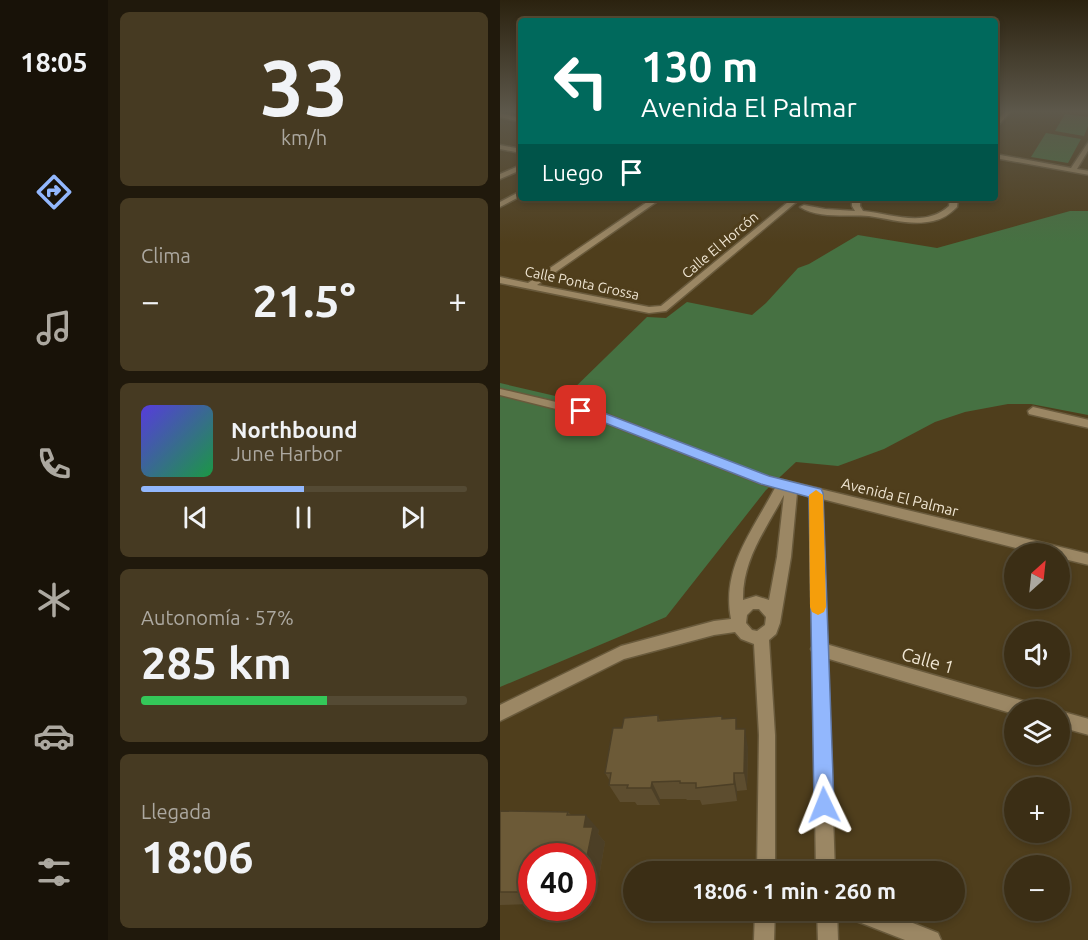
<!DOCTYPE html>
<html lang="es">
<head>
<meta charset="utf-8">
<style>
	:root { --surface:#3b2e15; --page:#463a22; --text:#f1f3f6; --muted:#aca8a0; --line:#544a34; --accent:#92b7fd }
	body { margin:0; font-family:Ubuntu,sans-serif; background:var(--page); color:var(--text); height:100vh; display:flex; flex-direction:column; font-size:22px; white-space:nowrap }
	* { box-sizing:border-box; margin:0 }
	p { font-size:20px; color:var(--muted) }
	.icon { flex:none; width:33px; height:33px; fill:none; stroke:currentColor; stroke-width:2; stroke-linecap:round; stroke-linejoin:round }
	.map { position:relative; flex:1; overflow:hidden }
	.details { display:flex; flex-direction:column; gap:12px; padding:12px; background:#20190c; width:392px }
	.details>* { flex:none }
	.top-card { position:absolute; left:18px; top:18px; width:480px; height:183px; border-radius:6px; box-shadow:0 3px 9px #0003,0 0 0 2px var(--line); background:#00695c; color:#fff; overflow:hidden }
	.needle { width:39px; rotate:27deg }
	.tools { position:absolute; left:504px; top:543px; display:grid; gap:12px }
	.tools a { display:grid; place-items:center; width:66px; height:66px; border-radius:50%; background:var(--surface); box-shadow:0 3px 9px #0003,0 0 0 2px var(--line); font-size:30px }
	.speed { position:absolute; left:18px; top:843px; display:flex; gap:12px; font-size:30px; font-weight:700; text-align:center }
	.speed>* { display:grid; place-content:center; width:78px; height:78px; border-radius:50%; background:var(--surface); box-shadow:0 3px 9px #0003,0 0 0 2px var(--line); line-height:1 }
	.speed .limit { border:9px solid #d22; background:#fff; color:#111 }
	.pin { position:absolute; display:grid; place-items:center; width:51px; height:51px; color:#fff; margin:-26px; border-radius:12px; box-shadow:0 3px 9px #0006 }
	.me { position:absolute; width:66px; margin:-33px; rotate:358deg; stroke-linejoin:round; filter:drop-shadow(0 0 4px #0008) }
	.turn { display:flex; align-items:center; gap:21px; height:126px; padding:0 24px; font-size:27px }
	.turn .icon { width:78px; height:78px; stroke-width:2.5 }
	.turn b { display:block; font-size:42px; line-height:51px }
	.then { display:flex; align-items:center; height:57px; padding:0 24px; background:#0003; gap:12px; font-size:22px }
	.big { font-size:45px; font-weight:700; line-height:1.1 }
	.details .tile { flex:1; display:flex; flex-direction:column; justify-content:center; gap:9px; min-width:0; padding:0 21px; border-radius:9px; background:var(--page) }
	.details .dial { align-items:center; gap:0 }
	.dial b { font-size:78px; line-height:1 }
	.song { display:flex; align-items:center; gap:18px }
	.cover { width:72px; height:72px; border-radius:9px; background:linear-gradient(135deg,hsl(250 70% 55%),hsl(140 70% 35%)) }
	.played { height:6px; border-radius:3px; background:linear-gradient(90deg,var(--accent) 50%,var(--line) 50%) }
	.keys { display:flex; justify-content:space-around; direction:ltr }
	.heat { display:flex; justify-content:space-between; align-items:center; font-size:33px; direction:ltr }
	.charge { height:9px; border-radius:4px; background:linear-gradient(90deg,#34c759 57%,var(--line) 0) }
	.trip { position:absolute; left:123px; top:861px; width:342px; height:60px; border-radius:30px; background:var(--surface); box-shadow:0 3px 9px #0003,0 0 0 2px var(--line); font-weight:700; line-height:60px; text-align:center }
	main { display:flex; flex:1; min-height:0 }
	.menu { display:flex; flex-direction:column; width:108px; justify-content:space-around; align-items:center; background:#181208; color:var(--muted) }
	.menu .icon { width:42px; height:42px }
	.menu .active { color:var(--accent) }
	.menu b { font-size:27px; color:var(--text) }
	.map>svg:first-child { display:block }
	.green { fill:#467142 }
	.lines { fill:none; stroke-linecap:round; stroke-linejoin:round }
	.minor-casing { stroke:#695a3c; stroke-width:3 }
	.tertiary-casing { stroke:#695a3c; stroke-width:3 }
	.minor { fill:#9b8764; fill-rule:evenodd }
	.tertiary { fill:#9b8764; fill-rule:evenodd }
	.wall { fill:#5d4d2f }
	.shaded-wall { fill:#4c3f26 }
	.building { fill:#6c5a37; stroke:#4c3f26; stroke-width:1.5 }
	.route { fill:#92b7fd; stroke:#5f77a4; stroke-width:1.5 }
	.slow { fill:#f59e0b }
	.labels { text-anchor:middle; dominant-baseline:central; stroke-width:6; stroke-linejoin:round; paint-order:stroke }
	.far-street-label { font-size:14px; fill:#f0e6d3; stroke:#4f3e1c }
	.street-label { font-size:15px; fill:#f0e6d3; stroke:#4f3e1c }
	.near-street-label { font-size:18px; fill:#f0e6d3; stroke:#4f3e1c }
</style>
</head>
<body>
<main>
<nav class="menu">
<b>18:05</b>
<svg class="icon active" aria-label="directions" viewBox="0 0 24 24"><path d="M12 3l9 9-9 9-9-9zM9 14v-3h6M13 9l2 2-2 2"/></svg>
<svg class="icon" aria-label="music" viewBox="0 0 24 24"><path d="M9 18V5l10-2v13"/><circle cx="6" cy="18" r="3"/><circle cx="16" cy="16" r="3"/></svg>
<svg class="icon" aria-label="phone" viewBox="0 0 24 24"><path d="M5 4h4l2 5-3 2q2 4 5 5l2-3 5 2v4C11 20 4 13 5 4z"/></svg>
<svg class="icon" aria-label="climate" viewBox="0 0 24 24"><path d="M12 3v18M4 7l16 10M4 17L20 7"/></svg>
<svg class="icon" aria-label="car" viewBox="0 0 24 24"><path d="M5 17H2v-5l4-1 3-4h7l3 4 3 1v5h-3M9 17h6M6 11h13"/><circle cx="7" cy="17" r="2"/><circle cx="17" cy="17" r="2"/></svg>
<svg class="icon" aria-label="filters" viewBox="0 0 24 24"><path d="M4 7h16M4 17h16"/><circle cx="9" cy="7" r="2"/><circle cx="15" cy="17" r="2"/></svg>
</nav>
<section class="details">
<div class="tile dial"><b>33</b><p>km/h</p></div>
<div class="tile"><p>Clima</p>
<div class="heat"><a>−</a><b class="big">21.5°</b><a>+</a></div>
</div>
<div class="tile">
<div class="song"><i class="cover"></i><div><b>Northbound</b><p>June Harbor</p></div></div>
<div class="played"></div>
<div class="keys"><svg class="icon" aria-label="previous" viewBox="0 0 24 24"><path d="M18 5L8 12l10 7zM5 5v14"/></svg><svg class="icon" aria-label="pause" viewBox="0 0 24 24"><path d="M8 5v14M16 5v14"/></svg><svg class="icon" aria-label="next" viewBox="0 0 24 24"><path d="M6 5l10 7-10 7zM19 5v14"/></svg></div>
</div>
<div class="tile"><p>Autonomía · 57%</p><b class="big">285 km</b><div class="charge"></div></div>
<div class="tile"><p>Llegada</p><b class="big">18:06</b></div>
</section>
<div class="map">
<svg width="589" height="940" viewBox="0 0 589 940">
	<rect width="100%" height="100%" fill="#4f3e1c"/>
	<path class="green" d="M565 114 588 117V126L584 136 555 131Z
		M546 133 581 139 568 163 531 157Z
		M570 211H588V415L531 404H508L465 412 435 422 384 449 338 466 296 462 266 490 166 617 0 687V383L64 398 147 317 166 318 187 302 252 315 266 303 298 268 309 264 358 235 437 248Z"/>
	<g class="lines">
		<defs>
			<path id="minor" d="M505 111H511L495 129V123Z
				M0 113 21 118V122L0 117Z
				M589 141V149L577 169 589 171V175L495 158V154L571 168Z
				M0 145 21 149V153L0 149Z
				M153 198H162L37 285 149 307 161 306 293 198H301L166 311 149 313 0 283V277L28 283Z
				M352 198H360V206L363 211C392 214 425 228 449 206L450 198H458L457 207C450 214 443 219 433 221 412 226 390 219 369 216 347 214 319 219 300 207L304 205 325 209 355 211 352 206Z
				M533 407 589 420V428L529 414 528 411Z
				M266 476 316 488 320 490 322 493 320 496 316 498 297 493 291 557 280 623 276 634 269 640 275 735V872H257L259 735 254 644 241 639 235 632 214 635 124 659 0 721V705L121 646 214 621 231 619C221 568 253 530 275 488L262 484 260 481 262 478ZM284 495 277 557 269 600 256 596 243 600C242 560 266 529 284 495ZM253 609H259L266 617 265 625 257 631 252 630 246 623 247 615Z
				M319 642 527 702 533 704 535 710H514V714L319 656 314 654 311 649 314 644Z
				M560 711 589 719V735L560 727Z
				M255 910H275L274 940H254Z
				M343 910H380L438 933 441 940H405L346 917Z"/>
			<path id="tertiary" d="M21 165V170L0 179V174Z
				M21 191V196L0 207V202Z
				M0 389 103 413 270 478 272 481 270 484H262L96 419 0 395Z
				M316 488 589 554V565L560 558V554H540L322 499 335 872H316L310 493 312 490Z
				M317 910H337L338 940H318Z"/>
		</defs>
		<use href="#minor" class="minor-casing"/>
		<use href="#tertiary" class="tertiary-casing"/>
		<use href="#minor" class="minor"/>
		<use href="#tertiary" class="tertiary"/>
	</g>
	<path class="wall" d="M158 715 160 721 222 719 238 729 248 748 247 790 237 791V801L202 805 200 800H187L186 799H160V805H137L135 802H120L109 785 110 781 105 773 122 728Z
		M0 811 68 812 71 815 99 830 98 834 105 842 96 895H87L84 909H45L42 908H82V856H32V904L0 905Z"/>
	<path class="shaded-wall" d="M245 729 248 748 247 790 244 773Z
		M234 773 237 791V801L234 784Z
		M152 782 160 799V805L151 788Z
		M86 815 99 830 98 834 105 842 96 895 82 883 84 827Z
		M82 892 87 895 84 909 82 908Z"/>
	<path class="building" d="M158 715V721L222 716V719L236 718V729H245L244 773H234V784L196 788V783H180V781L152 782 151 788H127L128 785H109L111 773H105L113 728H122L124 718Z
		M0 811 68 812 67 815H86L84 827H93L82 881V856H32V898H28L29 892H0Z"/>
	<linearGradient id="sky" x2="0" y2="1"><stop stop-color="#2b220f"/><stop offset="0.46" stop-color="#5d584b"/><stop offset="1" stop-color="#5d584b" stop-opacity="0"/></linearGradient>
	<rect width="589" height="243" fill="url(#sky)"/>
	<path class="route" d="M81 407 104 413 269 476 321 489 323 493 334 805 331 812 324 815 317 812 314 805 309 497 261 484 95 419 76 414 75 411 76 408Z"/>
	<path class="slow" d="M316 490 323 495 326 607 324 612 318 615 312 612 310 607 309 495Z"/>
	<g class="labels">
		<g class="far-street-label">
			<text transform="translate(220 245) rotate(-40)">Calle El Horcón</text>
			<text transform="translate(82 283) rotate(12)">Calle Ponta Grossa</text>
		</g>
		<g class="street-label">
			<text transform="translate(400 497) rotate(14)">Avenida El Palmar</text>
		</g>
		<g class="near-street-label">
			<text transform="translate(428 660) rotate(16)">Calle 1</text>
		</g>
	</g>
</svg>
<div class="tools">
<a><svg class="needle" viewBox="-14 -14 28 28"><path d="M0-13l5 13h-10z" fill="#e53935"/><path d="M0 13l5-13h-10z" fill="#aca8a0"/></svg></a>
<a><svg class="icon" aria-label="sound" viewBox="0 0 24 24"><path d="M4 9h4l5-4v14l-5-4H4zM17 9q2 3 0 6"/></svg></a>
<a><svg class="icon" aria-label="layers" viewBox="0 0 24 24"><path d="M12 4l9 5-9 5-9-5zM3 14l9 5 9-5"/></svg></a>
<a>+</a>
<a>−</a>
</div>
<div class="speed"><div class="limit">40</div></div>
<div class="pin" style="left:81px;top:411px;background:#d93025"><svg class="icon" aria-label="arrive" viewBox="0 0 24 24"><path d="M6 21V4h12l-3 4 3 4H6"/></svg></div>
<svg class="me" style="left:324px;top:805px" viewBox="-20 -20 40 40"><path d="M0-17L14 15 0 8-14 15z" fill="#92b7fd" stroke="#fff" stroke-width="4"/></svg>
<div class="trip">18:06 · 1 min · 260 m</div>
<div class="top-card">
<div class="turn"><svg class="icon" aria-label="left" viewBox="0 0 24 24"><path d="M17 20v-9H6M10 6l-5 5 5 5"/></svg><div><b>130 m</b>Avenida El Palmar</div></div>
<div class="then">Luego<svg class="icon" aria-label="arrive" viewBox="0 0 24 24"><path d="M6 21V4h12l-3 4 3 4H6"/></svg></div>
</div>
</div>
</main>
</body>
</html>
